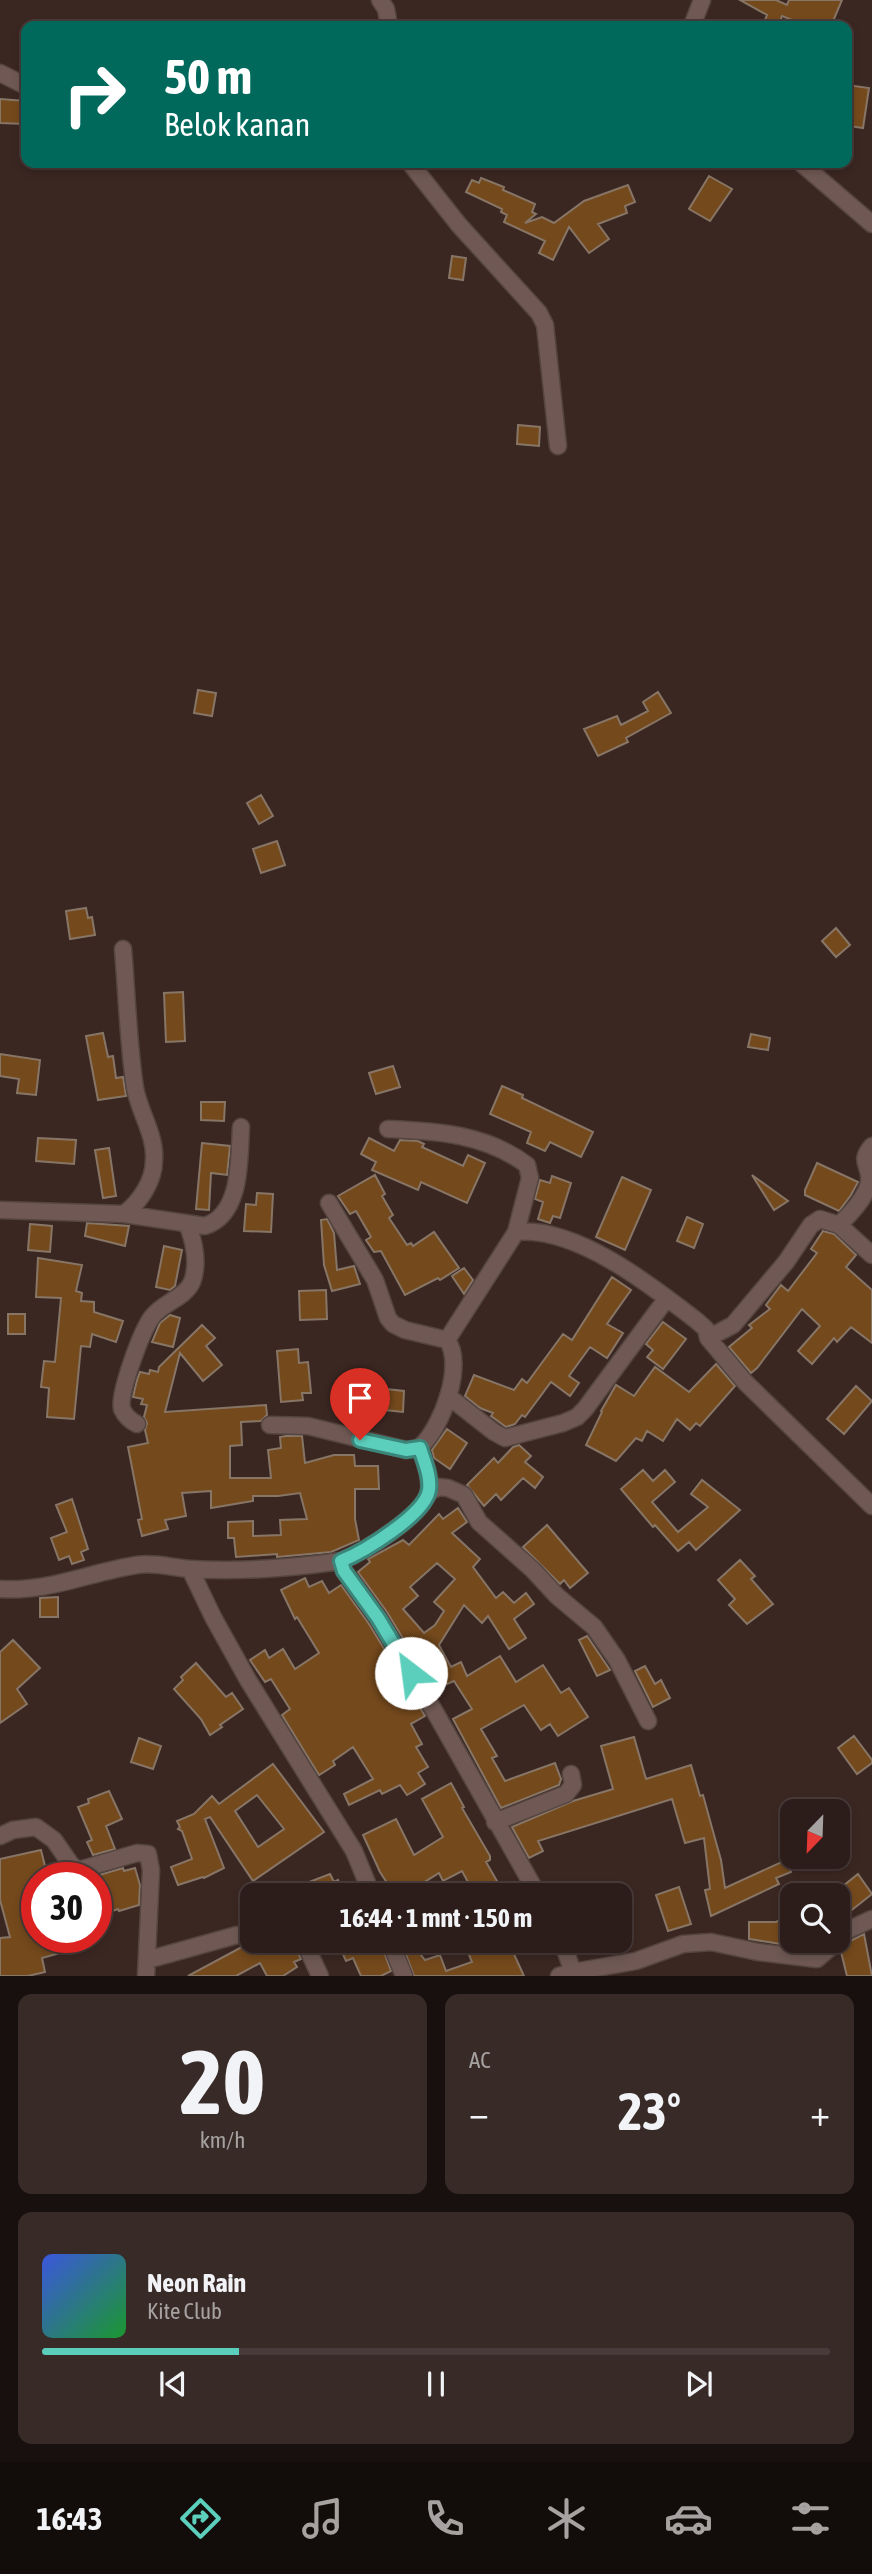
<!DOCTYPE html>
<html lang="id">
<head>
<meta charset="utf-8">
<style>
	:root { --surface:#2c1d1a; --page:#382a27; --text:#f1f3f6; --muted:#a6a2a2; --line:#483b39; --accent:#5bcebc }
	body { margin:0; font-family:"Asap Condensed",sans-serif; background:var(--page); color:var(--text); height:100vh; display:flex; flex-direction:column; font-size:26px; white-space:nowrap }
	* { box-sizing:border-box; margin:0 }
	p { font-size:23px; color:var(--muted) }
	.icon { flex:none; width:38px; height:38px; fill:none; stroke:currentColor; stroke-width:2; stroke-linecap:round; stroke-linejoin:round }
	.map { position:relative; height:1976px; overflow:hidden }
	.side { display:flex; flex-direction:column; gap:18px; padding:18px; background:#18100e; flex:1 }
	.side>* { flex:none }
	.banner { position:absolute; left:21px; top:21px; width:831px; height:147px; border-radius:14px; box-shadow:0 4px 10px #0003,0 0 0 2px var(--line); background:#00695c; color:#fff; overflow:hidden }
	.needle { width:46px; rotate:203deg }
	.fabs { position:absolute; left:780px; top:1799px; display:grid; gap:14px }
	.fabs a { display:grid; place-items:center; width:70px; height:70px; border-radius:14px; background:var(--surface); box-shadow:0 4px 10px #0003,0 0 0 2px var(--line); font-size:35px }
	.speed { position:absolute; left:21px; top:1862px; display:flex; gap:14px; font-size:35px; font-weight:700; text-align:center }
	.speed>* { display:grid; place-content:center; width:91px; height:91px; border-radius:50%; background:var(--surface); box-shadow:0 4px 10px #0003,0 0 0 2px var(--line); line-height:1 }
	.speed .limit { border:10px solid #d22; background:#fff; color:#111 }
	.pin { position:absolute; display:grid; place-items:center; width:60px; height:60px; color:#fff; margin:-72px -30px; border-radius:50% 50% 50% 0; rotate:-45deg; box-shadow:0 0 7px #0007 }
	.pin .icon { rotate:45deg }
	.me { position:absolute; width:77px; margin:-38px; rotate:330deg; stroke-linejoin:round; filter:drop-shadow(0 0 5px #0008) }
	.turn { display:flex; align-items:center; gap:24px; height:147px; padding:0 28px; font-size:32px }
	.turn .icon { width:91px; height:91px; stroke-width:2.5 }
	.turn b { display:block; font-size:49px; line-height:60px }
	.big { font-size:52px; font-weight:700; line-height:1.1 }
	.side .widget { flex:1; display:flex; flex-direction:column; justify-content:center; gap:10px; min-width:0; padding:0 24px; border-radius:14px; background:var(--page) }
	.side .dial { align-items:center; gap:0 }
	.dial b { font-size:91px; line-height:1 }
	.song { display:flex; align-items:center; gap:21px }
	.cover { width:84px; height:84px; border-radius:10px; background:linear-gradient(135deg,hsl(230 70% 55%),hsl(130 70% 35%)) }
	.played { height:7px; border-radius:4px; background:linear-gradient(90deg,var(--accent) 25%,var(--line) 25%) }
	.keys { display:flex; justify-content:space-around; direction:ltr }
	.heat { display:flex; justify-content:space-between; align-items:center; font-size:38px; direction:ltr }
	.side .tiles { flex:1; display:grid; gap:18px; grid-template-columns:1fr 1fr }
	.widget:last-child { grid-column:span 2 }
	.trip { position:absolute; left:240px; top:1883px; width:392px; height:70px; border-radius:14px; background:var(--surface); box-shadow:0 4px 10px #0003,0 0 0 2px var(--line); font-weight:700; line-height:70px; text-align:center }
	.tab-bar { display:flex; height:112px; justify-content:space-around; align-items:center; background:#120c0a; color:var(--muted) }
	.tab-bar .icon { width:49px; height:49px }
	.tab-bar .current { color:var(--accent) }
	.tab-bar b { font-size:32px; color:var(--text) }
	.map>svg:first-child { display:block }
	.building { fill:#74491c; stroke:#877566; stroke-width:2; fill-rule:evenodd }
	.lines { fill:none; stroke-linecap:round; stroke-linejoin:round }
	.street-casing { stroke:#554540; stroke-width:19 }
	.street { stroke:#705954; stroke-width:16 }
	.route-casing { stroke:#3b867a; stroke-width:18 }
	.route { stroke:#5bcebc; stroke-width:12 }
</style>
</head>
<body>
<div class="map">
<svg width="872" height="1976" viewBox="0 0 872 1976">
	<rect width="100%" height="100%" fill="#3b2722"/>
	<path class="building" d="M740 0H776L787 5 789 0H842L831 26H808L782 16 778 26 765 20 767 15Z
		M847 85 869 88 863 128 849 126Z
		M0 99 26 101V124L0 123Z
		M709 176 732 189 710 221 689 209Z
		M481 178 504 187 503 190 535 204 532 212 536 214 525 223 542 217 554 223 584 201 628 185 635 202 625 206 627 213 598 224 609 239 589 253 569 227 553 260 539 253 545 241 504 222 507 215 501 212 502 209 466 192 472 180 479 183Z
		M452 256 466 258 463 280 449 278Z
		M518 425 540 427 539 446 517 444Z
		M198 690 216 693 212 716 194 713Z
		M658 692 671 713 626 738 628 742 598 756 584 729 617 716 621 725 648 711 643 702Z
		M261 795 273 816 259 824 247 803Z
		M277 841 285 865 261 873 253 849Z
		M86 908 88 918 92 917 95 935 70 939 66 911Z
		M836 928 850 945 836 957 822 941Z
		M183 992 185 1041 166 1042 164 993Z
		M103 1033 108 1057 113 1056 116 1078 123 1077 126 1096 98 1100 86 1036Z
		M751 1034 770 1038 768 1050 748 1047Z
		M0 1054 40 1060 36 1095 17 1093 19 1079 0 1076Z
		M393 1066 400 1087 376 1094 369 1073Z
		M502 1086 523 1095 522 1098 593 1132 581 1157 550 1142 545 1151 527 1143 531 1132 490 1114Z
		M201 1102H225L224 1121 201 1120Z
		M38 1138 76 1140 74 1164 36 1161Z
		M369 1138 394 1151 400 1140 418 1141 424 1144 422 1147 463 1166 468 1155 485 1163 467 1203 421 1182 418 1190 372 1170 376 1162 361 1154Z
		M202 1143 230 1146 227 1175 211 1173 209 1210 196 1209Z
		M109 1148 116 1196 103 1198 95 1150Z
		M817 1163 858 1182 851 1195 839 1211 805 1195V1190Z
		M375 1175 385 1194 382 1196 393 1215 389 1218 407 1245 411 1243 413 1246 434 1232 459 1268 440 1280 438 1278 405 1295 381 1251 374 1252 366 1240 371 1237 356 1211 350 1214 338 1196Z
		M752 1175 788 1201 774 1210Z
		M552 1176 571 1183 560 1218 553 1216 550 1223 538 1219 543 1202 535 1199 540 1180 550 1183Z
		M622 1177 651 1190 625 1250 596 1237Z
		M257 1193 273 1194 271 1232 244 1231 246 1204 256 1205Z
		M687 1217 703 1224 694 1248 677 1241Z
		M327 1219 334 1233 337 1270 354 1266 360 1284 332 1291 324 1265 321 1220Z
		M87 1223 129 1226 125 1246 85 1236Z
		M30 1224 52 1226 50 1252 28 1250Z
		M823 1231 834 1234 856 1255 846 1267 872 1290V1343L851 1327 837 1342 834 1338 812 1364 798 1351 820 1326 802 1309 757 1368 751 1373 729 1347 752 1328 749 1325 770 1309 766 1305 781 1285 788 1291 817 1253 811 1249Z
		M164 1246 182 1250 175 1286 170 1290 156 1287Z
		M38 1258 82 1265 76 1291 82 1293 81 1301 94 1302V1312L123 1321 116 1342 92 1334 90 1347 81 1346 74 1419 47 1417 49 1388 41 1387 44 1361 55 1362 61 1298 36 1297Z
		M464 1268 473 1280 464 1294 452 1276Z
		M612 1277 631 1290 607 1324 623 1333 607 1358 590 1347 569 1376 579 1383 570 1396 551 1382 525 1417 522 1415 515 1424 506 1427 491 1416 493 1413 480 1408 465 1396 474 1375 514 1390 522 1379 527 1383 563 1334 572 1340Z
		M326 1290 327 1319 300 1320 299 1291Z
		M8 1314H25V1334H8Z
		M170 1315 180 1318 173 1347 152 1342 160 1323Z
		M663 1322 686 1339 663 1369 647 1357 653 1350 646 1344Z
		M202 1325 215 1338 206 1346 222 1365 203 1381 180 1353 165 1412 266 1405 267 1415 261 1421 241 1422 242 1445 230 1446V1478H271L268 1450 281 1448 280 1437 286 1436H302L305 1463 334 1455H354L355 1466H378L379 1489H355V1519L359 1540 331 1552 277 1557V1554L236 1557 234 1538H228V1522L253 1521V1536L281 1535 280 1520 307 1519 300 1493 278 1496H253V1501L211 1508V1491L182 1493 186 1516 165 1520 168 1529 142 1536 138 1520 142 1519 128 1447 148 1443 145 1430 147 1423 144 1417 147 1405 141 1404 143 1399 133 1397 137 1380 140 1372 149 1374 150 1370 158 1372 159 1367Z
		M298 1349 299 1363 308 1362 311 1393H302L303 1400 281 1402 277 1351Z
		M716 1364 735 1386 700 1426 696 1423 690 1430 677 1419 663 1441 647 1431 642 1441 636 1438 616 1461 586 1445 602 1412 601 1411 616 1385 634 1396 655 1367 689 1392Z
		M856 1386 872 1401 844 1434 827 1419Z
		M386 1389 404 1391 403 1412 385 1410Z
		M447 1429 467 1443 450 1469 434 1458 432 1450Z
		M519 1445 531 1456 525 1462 543 1477 535 1488 523 1478 501 1500 496 1494 484 1506 467 1485 494 1458 498 1463 513 1447Z
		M643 1470 653 1481 665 1470 675 1482 652 1502 678 1532 708 1507 691 1494 702 1480 740 1510 696 1550 689 1542 678 1551 655 1525 653 1527 621 1489Z
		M72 1499 88 1549 81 1552 84 1560 72 1564 69 1556 59 1560 51 1538 67 1532 56 1505Z
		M458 1508 467 1522 452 1533 480 1559 473 1567 496 1598 503 1592 514 1603 526 1593 534 1604 514 1619 526 1638 509 1649 488 1616 482 1623 464 1605 439 1645 451 1667 461 1662 467 1676 500 1656 516 1682 543 1665 561 1693 569 1688 588 1717 558 1736 550 1724 541 1730 524 1705 481 1729 497 1756 492 1758 505 1781 555 1763 561 1779 559 1785 501 1808 453 1719 472 1709 454 1681 440 1687 427 1658 419 1665 387 1612 358 1572 370 1562 368 1559 403 1540 409 1545 439 1514 443 1519ZM437 1563 455 1579 434 1602 444 1611 435 1625 424 1633 403 1609 418 1596 410 1587Z
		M547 1525 588 1573 570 1588 564 1580 560 1584 523 1547Z
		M740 1560 755 1576 751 1579 773 1604 747 1624 729 1605 735 1599 718 1580Z
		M305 1578 309 1587 322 1581 329 1593 341 1585 369 1624 425 1716 411 1724 422 1744 416 1747 428 1767 418 1773 425 1784 414 1791 407 1795 400 1785 382 1794 380 1790 349 1805 344 1794 373 1779 353 1747 333 1761 335 1765 319 1775 282 1715 290 1709 271 1679 265 1682 250 1660 265 1650 269 1658 283 1649 295 1669 319 1653 297 1617 295 1619 281 1590Z
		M58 1597V1617H40V1598Z
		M587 1636 610 1670 597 1676 579 1640Z
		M13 1640 40 1668 17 1689 27 1704 0 1723V1652Z
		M196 1663 226 1697 232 1693 243 1709 220 1725 222 1727 210 1735 201 1719 174 1689 183 1680 181 1677Z
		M645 1666 655 1684 661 1680 670 1698 653 1707 635 1671Z
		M854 1736 872 1760V1763L857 1774 838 1748Z
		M634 1737 646 1779 691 1765 700 1796 703 1795 714 1835 721 1860 725 1888 786 1860 791 1872 776 1878 779 1884 711 1916 705 1890 710 1889 704 1838 685 1843 672 1799 538 1841 543 1851 529 1858 512 1827 573 1801 613 1789 601 1746Z
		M139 1738 161 1746 153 1769 131 1762Z
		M273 1764 324 1832 253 1881 210 1817 205 1819 224 1868 204 1878 203 1877 178 1885 171 1867 192 1859 182 1831 178 1829 180 1827 177 1821 194 1814 212 1796 219 1804ZM257 1795 284 1829 258 1847 235 1811Z
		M451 1783 464 1807 462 1808 490 1856V1860L486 1862 505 1895H475L462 1871 443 1881 439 1873 412 1890 417 1895H395L380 1872 363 1835 396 1819 414 1855 443 1837 422 1799Z
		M109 1791 122 1819 106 1826 115 1849 93 1855 87 1842 92 1840 78 1807 89 1803 88 1799Z
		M41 1850 48 1878H37V1937H63L67 1951 42 1958 45 1972 28 1976H0V1938L10 1937 0 1900V1859Z
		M123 1868 124 1871 135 1868 140 1885 139 1905 119 1911 118 1909 96 1917V1876Z
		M330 1874 334 1882 338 1880 344 1895H302L313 1890 309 1882Z
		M858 1874 872 1894 848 1913 850 1917 838 1924V1890Z
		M679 1887 691 1924 668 1931 656 1895Z
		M793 1912V1946L749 1939V1922H776Z
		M864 1934 872 1976H847L841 1952 852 1940Z
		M253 1941H286L290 1948 295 1946 301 1959 294 1962 297 1967 283 1976H267L260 1963 236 1976H188Z
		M337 1941H380L391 1971 381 1976H361L353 1958 346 1961Z
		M406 1941H410L425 1960 440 1955 446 1971 472 1962 465 1945 475 1941H508L524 1976H414L402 1944Z"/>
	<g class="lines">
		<defs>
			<path id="street" d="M380 0 386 9 389 26
				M692 26 702 0
				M0 73 26 86
				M410 163 459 225 539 313 545 325 558 446
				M801 163 872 224
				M123 949C127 995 128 1042 135 1088 139 1111 156 1136 154 1160 154 1181 140 1202 124 1214
				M388 1129C437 1131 486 1134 527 1165L530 1178 516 1232
				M329 1203 375 1280 388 1318 393 1324 405 1330 447 1340
				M0 1210 124 1214 205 1226C242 1214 239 1159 241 1127
				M839 1225C850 1214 865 1199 869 1183 872 1165 857 1163 872 1146
				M708 1338 745 1382 872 1506
				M448 1396 494 1432 505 1438 563 1423 577 1417 585 1409 667 1298
				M137 1424C131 1421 125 1416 122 1409 118 1394 142 1330 152 1317 162 1303 185 1298 192 1282 199 1264 194 1240 187 1224
				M270 1425 308 1426 406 1450C411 1449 418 1449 421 1446 442 1427 465 1364 447 1340L516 1232C576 1226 652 1286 697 1321L706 1329 708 1338 733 1325 786 1262 811 1225 820 1219 839 1225 872 1255
				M420 1448C424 1461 431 1476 429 1490 425 1515 363 1552 341 1561L344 1571 378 1618 435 1712 538 1895
				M429 1492 439 1487 448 1488 464 1495 479 1522 533 1570 557 1596 594 1627 617 1660 648 1721
				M190 1569 213 1617 248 1680 354 1851 372 1895
				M0 1589C50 1592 90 1572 137 1565 155 1562 173 1568 191 1569 240 1572 292 1568 341 1561
				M495 1822 566 1794 573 1785 571 1774
				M0 1836 13 1830 36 1827 54 1840 72 1866 79 1870 137 1853 148 1854 151 1870 146 1976
				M838 1940 846 1931 872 1919
				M304 1941 320 1976
				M390 1941 404 1976
				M147 1960 237 1935
				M573 1972 636 1961 683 1944 711 1942 758 1952 817 1959 838 1941
				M559 1976 573 1972 562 1941"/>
		</defs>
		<use href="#street" class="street-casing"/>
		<use href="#street" class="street"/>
	</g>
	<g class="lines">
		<defs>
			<path id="route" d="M360 1440 406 1450 420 1448C424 1461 431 1476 429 1490 425 1515 363 1552 341 1561L344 1571 378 1618 411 1673"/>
		</defs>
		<use href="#route" class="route-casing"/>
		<use href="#route" class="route"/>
	</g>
</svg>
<div class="fabs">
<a><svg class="needle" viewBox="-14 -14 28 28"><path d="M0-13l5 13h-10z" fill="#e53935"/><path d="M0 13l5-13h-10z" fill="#a6a2a2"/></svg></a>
<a><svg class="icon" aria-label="search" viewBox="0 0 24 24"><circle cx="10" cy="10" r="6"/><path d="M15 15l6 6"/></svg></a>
</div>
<div class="speed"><div class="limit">30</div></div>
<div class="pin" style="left:360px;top:1440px;background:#d93025"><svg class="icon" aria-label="arrive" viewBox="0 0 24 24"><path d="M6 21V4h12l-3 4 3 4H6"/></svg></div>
<svg class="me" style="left:411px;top:1673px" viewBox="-20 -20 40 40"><circle r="19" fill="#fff"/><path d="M0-13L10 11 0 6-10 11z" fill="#5bcebc"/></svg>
<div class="trip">16:44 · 1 mnt · 150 m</div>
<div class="banner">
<div class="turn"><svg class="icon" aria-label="right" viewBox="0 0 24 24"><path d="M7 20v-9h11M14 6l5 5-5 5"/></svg><div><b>50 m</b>Belok kanan</div></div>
</div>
</div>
<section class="side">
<div class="tiles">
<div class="widget dial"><b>20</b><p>km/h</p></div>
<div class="widget"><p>AC</p>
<div class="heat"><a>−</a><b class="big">23°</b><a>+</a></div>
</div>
<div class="widget">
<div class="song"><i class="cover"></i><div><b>Neon Rain</b><p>Kite Club</p></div></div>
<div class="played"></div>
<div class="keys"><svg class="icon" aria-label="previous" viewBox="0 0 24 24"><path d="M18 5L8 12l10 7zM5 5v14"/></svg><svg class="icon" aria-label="pause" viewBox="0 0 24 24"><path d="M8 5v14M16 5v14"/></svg><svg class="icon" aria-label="next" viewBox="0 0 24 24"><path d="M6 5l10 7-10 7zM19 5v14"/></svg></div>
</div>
</div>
</section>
<nav class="tab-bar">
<b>16:43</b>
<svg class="icon current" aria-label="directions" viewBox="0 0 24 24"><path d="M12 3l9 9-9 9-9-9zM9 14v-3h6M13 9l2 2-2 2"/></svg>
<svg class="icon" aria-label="music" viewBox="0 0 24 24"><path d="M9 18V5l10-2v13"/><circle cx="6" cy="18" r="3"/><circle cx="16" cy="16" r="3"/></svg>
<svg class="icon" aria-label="phone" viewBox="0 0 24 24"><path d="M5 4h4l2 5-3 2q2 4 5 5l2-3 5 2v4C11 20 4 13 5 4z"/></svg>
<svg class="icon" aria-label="climate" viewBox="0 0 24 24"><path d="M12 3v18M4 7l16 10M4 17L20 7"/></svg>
<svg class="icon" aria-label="car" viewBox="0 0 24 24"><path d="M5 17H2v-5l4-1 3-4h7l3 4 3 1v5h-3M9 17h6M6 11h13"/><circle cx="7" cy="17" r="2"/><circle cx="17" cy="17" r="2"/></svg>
<svg class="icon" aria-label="filters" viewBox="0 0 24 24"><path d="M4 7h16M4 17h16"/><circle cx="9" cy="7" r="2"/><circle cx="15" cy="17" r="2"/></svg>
</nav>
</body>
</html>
